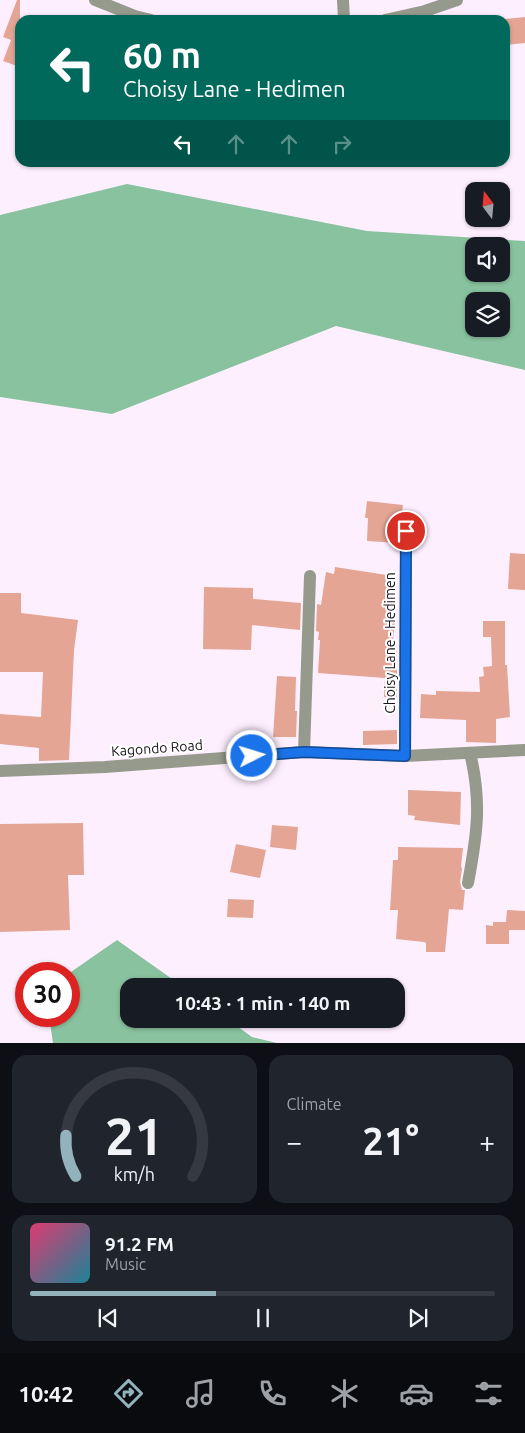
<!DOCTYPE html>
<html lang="en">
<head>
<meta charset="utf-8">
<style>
	:root { --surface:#171b24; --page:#20242c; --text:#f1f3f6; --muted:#9ea1a6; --line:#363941; --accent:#92b2bc }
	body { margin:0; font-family:Ubuntu,sans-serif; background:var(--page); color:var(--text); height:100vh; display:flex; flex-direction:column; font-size:19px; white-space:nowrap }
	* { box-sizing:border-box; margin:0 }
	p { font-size:16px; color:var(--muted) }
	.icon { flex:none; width:28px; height:28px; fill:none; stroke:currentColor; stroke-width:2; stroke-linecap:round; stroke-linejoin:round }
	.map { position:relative; height:1043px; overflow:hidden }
	.side { display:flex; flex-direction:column; gap:12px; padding:12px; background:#0d0f14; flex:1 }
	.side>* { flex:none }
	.banner { position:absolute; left:15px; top:15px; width:495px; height:152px; border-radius:15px; box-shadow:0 1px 4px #0004; background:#00695c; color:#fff; overflow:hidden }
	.needle { width:32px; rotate:344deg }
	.fabs { position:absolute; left:465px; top:182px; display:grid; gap:10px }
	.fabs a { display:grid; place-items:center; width:45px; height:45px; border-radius:10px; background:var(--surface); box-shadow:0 1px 4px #0004; font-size:25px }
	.speed { position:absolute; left:15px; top:962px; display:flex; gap:10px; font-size:25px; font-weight:700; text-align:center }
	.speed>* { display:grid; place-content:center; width:65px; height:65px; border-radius:50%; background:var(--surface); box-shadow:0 1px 4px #0004; line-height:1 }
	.speed .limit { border:8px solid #d22; background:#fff; color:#111 }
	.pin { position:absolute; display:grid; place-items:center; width:42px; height:42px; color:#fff; margin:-21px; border:2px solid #fff; border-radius:50%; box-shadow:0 1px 5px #0007 }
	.me { position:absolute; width:55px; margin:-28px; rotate:85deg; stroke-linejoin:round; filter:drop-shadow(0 0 4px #0008) }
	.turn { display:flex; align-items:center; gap:18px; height:105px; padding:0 25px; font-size:22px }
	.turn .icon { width:65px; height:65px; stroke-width:2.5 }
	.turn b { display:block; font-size:35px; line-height:42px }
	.lanes { display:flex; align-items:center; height:48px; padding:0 25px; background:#0003; justify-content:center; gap:25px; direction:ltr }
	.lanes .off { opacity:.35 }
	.big { font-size:38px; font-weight:700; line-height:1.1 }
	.side .tile { flex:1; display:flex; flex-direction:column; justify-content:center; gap:8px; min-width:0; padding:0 18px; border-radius:15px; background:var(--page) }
	.side .dial { align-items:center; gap:0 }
	.dial svg { height:130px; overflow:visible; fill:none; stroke:var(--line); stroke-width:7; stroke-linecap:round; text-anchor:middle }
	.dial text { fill:var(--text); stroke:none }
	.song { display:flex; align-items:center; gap:15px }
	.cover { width:60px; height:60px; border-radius:8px; background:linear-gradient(135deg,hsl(340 70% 55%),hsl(190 70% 35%)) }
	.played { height:5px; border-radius:2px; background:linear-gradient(90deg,var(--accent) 40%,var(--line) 40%) }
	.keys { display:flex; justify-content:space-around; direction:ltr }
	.heat { display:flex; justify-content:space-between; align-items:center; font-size:28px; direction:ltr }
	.side .tiles { flex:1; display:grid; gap:12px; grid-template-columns:1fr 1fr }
	.tile:last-child { grid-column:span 2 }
	.trip { position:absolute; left:120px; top:978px; width:285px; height:50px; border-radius:15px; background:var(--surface); box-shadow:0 1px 4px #0004; font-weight:700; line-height:50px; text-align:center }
	.dock { display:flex; height:80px; justify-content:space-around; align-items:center; background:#090b0e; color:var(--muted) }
	.dock .icon { width:35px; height:35px }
	.dock .current { color:var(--accent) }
	.dock b { font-size:22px; color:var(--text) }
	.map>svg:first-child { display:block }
	.forest { fill:#89c29e; fill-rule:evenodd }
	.building { fill:#e4a595 }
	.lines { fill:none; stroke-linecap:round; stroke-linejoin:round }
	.minor { stroke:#959a8c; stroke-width:12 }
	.route-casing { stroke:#114b97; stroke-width:12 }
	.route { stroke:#1a73e8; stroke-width:9 }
	.labels { text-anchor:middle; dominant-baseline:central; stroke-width:4; stroke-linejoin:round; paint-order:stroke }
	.street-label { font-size:14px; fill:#1b131c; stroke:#fff }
</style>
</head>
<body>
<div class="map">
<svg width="525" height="1043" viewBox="0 0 525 1043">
	<rect width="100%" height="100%" fill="#feefff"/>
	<path class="forest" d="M127 184 367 231 525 241V370L336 326 112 414 0 397V215ZM474 246H501V274H474ZM474 301H501V329H474Z
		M117 940 182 986H129V1019H227L252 1037 277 1043H53L49 1016H69L68 974Z"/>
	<path class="building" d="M17 0H20V67L3 61 11 40 3 37Z
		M525 17V43L505 45V19Z
		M367 501 403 505 401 521H399L398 530V543L367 541 368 518H365Z
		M510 553 525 554V590L508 589Z
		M335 567 393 576 391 621 395 622 392 650H397V698L384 697 385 678 318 673 320 640H318L319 632 316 631 317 604 321 605 326 572 334 574Z
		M204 587 253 588V599L301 603 300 630 252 625 251 650 203 649Z
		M0 593H21V613L78 620 74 650 69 760 39 761V748L0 744V714L41 717 43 672H0Z
		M483 621H505V665H507L510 717 496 719V743L466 742V720L420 718 421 694 436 695V691L480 692 479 677 484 676 483 667 492 666 491 637H483Z
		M277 676 296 677 295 711H297L296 737H273Z
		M397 730V744L363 745V731Z
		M408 790 461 792 460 825 414 820 415 816 408 815Z
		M83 823 84 875H68L70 930 0 932V824Z
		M272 825 298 827 296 850 270 847Z
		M236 844 266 850 260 878 230 872Z
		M398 847 463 848 461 866 462 869 460 882 462 890H465L463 910 449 909 445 952H426V943L424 942 396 939 398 910H390L391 895 393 860H398Z
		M228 899 254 900 253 918 227 917Z
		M507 910 525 911V930H509V944H486V925L493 926V922H506Z"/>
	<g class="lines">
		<path class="minor" d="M95 0 135 16 151 20
			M343 0 344 20
			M385 20 425 11 457 0
			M304 752 310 576
			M405 756 406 531
			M0 771 105 767 304 752 405 756 525 750
			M468 883C477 835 482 802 470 753"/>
	</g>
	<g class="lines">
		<defs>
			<path id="route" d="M252 756 304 752 405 756 406 531"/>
		</defs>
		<use href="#route" class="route-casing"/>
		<use href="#route" class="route"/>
	</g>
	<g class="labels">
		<g class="street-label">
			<text transform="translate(390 643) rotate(-90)">Choisy Lane - Hedimen</text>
			<text transform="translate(157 748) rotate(-4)">Kagondo Road</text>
		</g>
	</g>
</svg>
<div class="fabs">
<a><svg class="needle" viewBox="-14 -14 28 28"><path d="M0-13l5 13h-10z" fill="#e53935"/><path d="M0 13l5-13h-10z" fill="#9ea1a6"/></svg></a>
<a><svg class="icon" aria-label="sound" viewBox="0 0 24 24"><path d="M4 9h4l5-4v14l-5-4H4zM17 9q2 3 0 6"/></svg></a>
<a><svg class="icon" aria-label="layers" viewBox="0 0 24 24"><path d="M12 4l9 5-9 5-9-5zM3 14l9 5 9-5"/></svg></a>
</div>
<div class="speed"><div class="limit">30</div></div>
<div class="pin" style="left:406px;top:531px;background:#d93025"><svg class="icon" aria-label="arrive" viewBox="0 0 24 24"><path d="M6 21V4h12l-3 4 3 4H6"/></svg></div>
<svg class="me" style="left:252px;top:756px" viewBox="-20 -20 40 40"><circle r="17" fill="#1a73e8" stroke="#fff" stroke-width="3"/><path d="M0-11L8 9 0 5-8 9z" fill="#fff"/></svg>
<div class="trip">10:43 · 1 min · 140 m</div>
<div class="banner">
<div class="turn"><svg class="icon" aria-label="left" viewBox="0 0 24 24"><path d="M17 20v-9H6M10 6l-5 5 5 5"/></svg><div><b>60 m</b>Choisy Lane - Hedimen</div></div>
<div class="lanes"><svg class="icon" aria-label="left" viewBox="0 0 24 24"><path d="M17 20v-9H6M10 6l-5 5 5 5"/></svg><svg class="icon off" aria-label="ahead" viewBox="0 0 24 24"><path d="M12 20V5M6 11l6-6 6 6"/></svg><svg class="icon off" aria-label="ahead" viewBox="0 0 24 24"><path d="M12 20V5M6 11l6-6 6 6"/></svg><svg class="icon off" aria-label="right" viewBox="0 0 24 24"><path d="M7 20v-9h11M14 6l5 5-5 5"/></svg></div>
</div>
</div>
<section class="side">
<div class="tiles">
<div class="tile dial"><svg viewBox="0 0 100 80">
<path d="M14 69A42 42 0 1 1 86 69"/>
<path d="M14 69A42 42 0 0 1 8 44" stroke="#92b2bc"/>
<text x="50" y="56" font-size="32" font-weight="700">21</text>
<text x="50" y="72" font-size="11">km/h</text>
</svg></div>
<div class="tile"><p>Climate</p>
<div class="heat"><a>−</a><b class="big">21°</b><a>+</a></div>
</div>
<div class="tile">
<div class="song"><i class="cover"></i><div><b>91.2 FM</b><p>Music</p></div></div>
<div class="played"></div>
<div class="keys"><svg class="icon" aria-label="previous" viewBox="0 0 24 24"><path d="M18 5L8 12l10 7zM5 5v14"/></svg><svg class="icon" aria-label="pause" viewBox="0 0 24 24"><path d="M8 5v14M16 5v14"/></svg><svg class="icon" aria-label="next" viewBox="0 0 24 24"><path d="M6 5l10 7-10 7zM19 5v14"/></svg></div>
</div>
</div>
</section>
<nav class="dock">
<b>10:42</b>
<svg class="icon current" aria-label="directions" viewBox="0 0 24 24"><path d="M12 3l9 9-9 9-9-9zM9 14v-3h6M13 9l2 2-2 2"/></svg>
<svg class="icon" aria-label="music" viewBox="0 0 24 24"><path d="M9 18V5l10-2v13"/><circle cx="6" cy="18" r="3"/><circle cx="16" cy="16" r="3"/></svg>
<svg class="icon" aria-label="phone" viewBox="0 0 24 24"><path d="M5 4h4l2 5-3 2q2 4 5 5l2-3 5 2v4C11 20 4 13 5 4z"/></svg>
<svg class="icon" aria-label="climate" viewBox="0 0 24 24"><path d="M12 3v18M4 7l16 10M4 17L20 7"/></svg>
<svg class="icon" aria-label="car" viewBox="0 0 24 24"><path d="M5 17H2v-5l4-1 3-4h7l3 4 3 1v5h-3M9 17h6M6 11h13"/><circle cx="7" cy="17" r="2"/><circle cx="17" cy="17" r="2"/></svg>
<svg class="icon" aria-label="filters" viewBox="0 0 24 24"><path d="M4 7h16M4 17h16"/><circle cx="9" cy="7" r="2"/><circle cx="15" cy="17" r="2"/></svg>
</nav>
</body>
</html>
